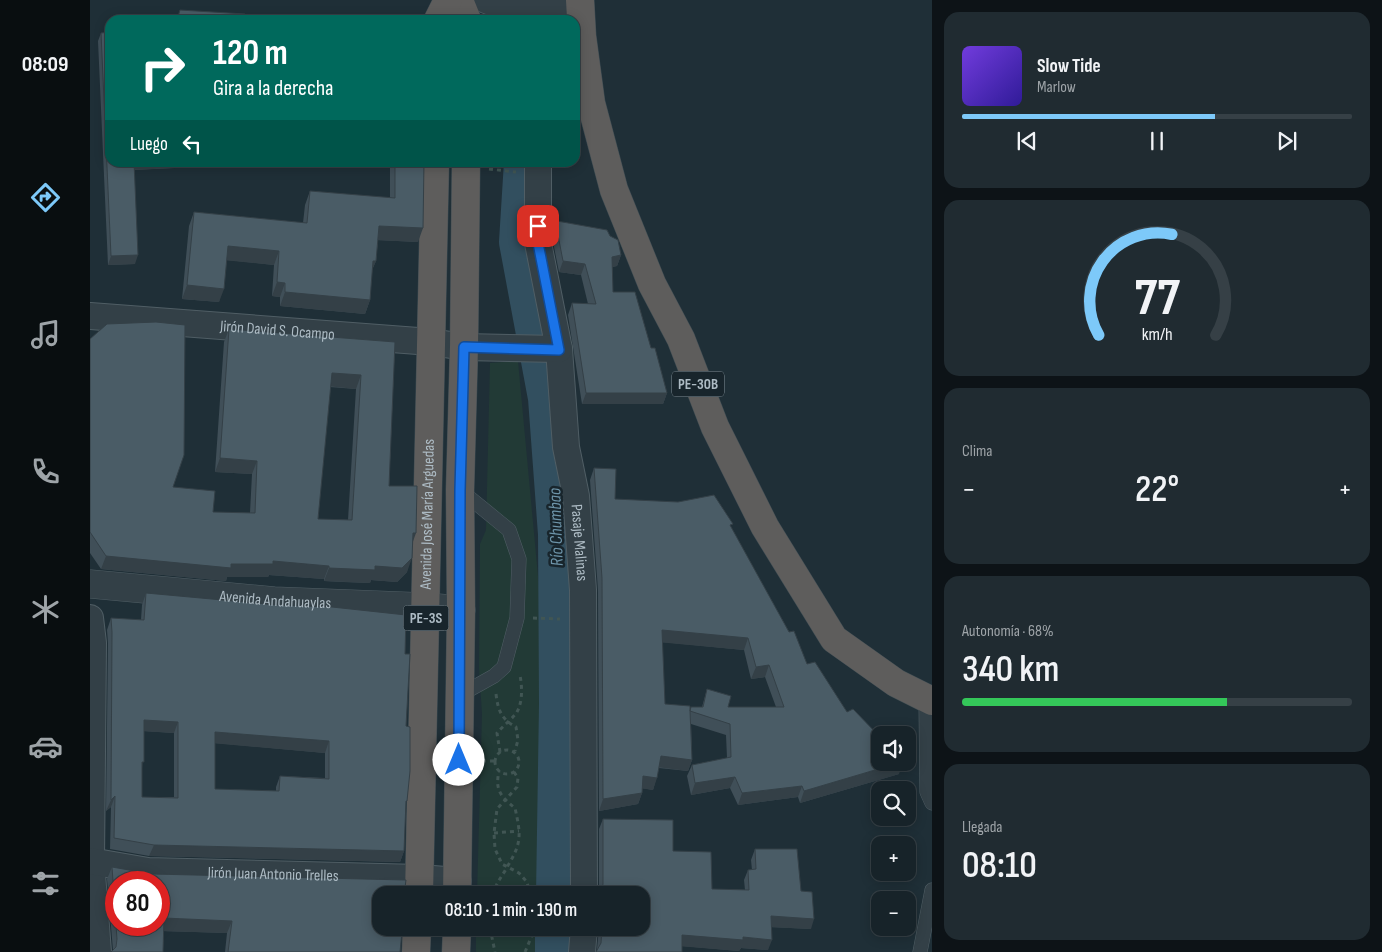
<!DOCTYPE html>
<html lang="es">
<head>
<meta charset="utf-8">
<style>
	:root { --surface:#172329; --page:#202b31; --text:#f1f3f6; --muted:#9ea4a8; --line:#364046; --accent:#7dc9f9 }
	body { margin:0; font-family:"Sofia Sans Condensed",sans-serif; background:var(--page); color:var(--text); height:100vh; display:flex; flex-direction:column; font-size:19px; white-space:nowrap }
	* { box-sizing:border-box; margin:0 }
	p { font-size:16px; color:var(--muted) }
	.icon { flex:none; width:28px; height:28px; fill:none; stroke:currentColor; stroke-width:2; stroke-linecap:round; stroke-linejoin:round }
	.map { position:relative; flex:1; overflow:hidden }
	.panel { display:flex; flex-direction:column; gap:12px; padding:12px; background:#0d1317; width:450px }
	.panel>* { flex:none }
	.hud { position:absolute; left:15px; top:15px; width:475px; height:152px; border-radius:15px; box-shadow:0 2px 12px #0003,0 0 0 1px var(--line); background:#00695c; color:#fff; overflow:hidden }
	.buttons { position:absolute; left:781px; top:726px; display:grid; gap:10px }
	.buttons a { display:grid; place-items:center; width:45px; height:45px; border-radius:10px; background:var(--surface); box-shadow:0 2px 12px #0003,0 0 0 1px var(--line); font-size:25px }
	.speed { position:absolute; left:15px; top:871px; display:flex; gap:10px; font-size:25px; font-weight:700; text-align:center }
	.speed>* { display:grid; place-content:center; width:65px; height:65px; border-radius:50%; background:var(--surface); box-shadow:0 2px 12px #0003,0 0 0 1px var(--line); line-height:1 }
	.speed .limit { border:8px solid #d22; background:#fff; color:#111 }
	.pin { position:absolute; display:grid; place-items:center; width:42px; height:42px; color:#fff; margin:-21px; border-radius:10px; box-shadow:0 2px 8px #0006 }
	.me { position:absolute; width:55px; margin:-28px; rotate:0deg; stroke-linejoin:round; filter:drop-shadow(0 0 4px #0008) }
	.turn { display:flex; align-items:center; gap:18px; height:105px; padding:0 25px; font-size:22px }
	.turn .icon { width:65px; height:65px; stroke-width:2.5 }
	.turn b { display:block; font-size:35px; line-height:42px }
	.then { display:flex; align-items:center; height:48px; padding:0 25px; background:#0003; gap:10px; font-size:19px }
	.big { font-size:38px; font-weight:600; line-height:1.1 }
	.panel .widget { flex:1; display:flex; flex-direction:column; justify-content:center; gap:8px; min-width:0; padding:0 18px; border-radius:15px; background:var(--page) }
	.panel .dial { align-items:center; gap:0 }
	.dial svg { height:130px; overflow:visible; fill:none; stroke:var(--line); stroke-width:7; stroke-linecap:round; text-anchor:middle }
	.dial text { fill:var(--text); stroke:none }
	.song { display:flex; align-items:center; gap:15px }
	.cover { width:60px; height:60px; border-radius:8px; background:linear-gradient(135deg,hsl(260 70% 55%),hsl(250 70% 35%)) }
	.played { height:5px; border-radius:2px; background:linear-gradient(90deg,var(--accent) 65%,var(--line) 65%) }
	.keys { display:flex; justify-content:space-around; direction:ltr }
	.heat { display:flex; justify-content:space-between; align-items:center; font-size:28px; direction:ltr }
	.charge { height:8px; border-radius:4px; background:linear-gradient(90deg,#34c759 68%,var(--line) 0) }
	.trip { position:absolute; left:282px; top:886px; width:278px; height:50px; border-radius:15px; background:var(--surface); box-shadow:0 2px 12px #0003,0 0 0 1px var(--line); font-weight:600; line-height:50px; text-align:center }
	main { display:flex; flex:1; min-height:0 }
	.dock { display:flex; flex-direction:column; width:90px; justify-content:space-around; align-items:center; background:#090e10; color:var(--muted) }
	.dock .icon { width:35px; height:35px }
	.dock .selected { color:var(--accent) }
	.dock b { font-size:22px; color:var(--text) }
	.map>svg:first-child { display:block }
	.green { fill:#223a36 }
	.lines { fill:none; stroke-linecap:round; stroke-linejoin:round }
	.river { stroke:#324f5f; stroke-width:40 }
	.service-casing { stroke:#505e65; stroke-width:15 }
	.minor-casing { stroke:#505e65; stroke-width:28 }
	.tertiary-casing { stroke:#505e65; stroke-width:29 }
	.trunk-casing { stroke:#3d4b52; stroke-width:29 }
	.path { stroke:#415654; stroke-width:3; stroke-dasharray:4 4; stroke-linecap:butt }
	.service { stroke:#334047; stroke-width:14 }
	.minor { stroke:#334047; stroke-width:26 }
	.tertiary { stroke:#334047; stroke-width:28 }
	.trunk { stroke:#5e5d5c; stroke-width:28 }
	.wall { fill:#404f58; fill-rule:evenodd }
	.shaded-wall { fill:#344047 }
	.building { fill:#4a5c66; stroke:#344047; fill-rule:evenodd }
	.route-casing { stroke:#114b97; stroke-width:12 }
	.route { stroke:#1a73e8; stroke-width:9 }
	.labels { text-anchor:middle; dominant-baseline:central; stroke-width:5; stroke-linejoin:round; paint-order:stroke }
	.shield { fill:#18252c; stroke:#808e96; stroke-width:1 }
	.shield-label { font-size:15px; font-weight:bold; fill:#adbbc4 }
	.street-label { font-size:16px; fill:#adbbc4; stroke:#18252c }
	.water-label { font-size:18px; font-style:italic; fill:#6d94a9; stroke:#18252c }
</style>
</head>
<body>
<main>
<nav class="dock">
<b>08:09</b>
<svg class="icon selected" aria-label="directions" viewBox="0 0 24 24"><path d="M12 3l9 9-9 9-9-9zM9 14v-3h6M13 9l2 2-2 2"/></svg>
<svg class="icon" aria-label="music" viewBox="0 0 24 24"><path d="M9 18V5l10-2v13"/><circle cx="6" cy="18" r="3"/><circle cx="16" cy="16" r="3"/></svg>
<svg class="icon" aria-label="phone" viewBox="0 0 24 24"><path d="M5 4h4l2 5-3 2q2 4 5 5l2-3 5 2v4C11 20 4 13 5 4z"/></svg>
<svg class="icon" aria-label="climate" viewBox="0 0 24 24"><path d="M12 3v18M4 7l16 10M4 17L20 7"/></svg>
<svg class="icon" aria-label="car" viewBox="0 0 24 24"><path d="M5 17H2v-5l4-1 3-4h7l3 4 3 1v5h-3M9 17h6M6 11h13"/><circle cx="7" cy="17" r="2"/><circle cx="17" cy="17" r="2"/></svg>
<svg class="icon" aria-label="filters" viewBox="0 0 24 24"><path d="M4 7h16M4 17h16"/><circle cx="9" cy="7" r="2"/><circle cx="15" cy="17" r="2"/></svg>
</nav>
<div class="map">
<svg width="842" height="952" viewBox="0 0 842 952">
	<rect width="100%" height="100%" fill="#1f2f37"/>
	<path class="green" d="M428 361 452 619 450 895H387L392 714 389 668 390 544 396 530 400 363Z
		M386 928H450V952H386Z"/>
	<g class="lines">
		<path class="river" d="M434 162 429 242 458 398 468 534 469 704 466 895
			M465 928V952"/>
		<defs>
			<path id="service" d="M370 695 404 676 414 667 427 618 429 559 419 530 370 490
				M836 698 837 792 842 803
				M830 952 842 890"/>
			<g id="minor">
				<path d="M396 0 409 5 475 11 490 3"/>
				<path id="s1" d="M448 162V243L469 349 476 447 486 496 493 590 494 895"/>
				<path id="s2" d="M0 316 341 342 374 347 469 349"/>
				<path d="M0 618 3 643 1 861 8 952"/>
				<path id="s3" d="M0 861 58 871 330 878 368 881"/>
				<path d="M492 952 494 928"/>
			</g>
			<g id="tertiary">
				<path id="s4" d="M0 584 184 601 336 607 371 610"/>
			</g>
			<g id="trunk">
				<path d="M369 0 377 20"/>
				<path d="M490 0 492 36 501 103 524 190 562 284 591 339 625 427 675 527 744 639 806 683 842 701"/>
				<path d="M348 20 358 0"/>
				<path id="s5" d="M329 895 345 162"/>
				<path d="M367 895 371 610 370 490 374 347 376 162"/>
				<path d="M326 952 327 928"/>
				<path d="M366 952 367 928"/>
			</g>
		</defs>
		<use href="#service" class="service-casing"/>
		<use href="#minor" class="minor-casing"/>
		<use href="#tertiary" class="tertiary-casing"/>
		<use href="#trunk" class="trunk-casing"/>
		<path class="path" d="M399 169 426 172
			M443 618 470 619
			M406 694C408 710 411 719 426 727L428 740 425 751
			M405 762a12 12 0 1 1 24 0a12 12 0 1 1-24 0Z
			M410 752 407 733C411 728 426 715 427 712 433 701 432 686 430 675
			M392 761H406
			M424 772 428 778 427 787 407 809 404 833 405 849 412 864 429 873 437 882 440 895
			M404 833 429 831
			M403 895C405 884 412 877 417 867 432 843 431 835 425 808 410 796 405 790 409 771
			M400 928 405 952
			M435 952 443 933V928"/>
		<use href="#service" class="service"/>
		<use href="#minor" class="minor"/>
		<use href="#tertiary" class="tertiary"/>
		<use href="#trunk" class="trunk"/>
	</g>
	<path class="wall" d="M11 33 20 162H126L125 166 44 170 45 264 18 265 8 41Z
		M300 162H334L328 242 288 240 286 261 282 270 280 300 275 314 190 306V297L182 296 184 265 137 260 129 302 92 299 99 226 104 212 213 223 215 205 220 191 300 198Z
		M467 221 520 236 531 255 527 266 522 267 523 292 561 348 577 393 573 404H492L478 315 482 303 498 304 491 275 469 272 463 242V233Z
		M139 329 305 342 299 486 322 543 317 572 307 582 281 580 280 583 253 582 234 581V579L179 575 178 577H137L136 581 11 569 0 553V339L83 487 123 512 160 513 162 474 125 472 134 342ZM240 387 266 389 258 520 228 519Z
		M504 468 525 499 641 528 717 664 809 774 710 803 708 797 648 805 640 788 601 795 597 776 602 765 637 758 636 735 601 724 602 760 598 771 569 768 563 790 552 788V793L548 804 509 811 508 590 500 480ZM572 642 654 650 661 679 675 677 686 707H638L617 689 612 707 600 709 575 704Z
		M56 593 315 654 316 726 315 806 314 851 310 862 59 856 20 849 21 807 16 811 18 643 17 630 21 618 51 620 52 605ZM54 731 84 733V797H52V769ZM125 743 235 753V778L190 776 186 787V791L125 789Z
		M513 819 583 851 622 889 655 890 654 880 658 870H662L661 860 665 849 711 891 721 929 681 927 678 950 651 948 649 951 592 946 507 949 509 928H551L509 894V829Z
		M22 867 310 932V952H135L137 933 73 931 23 950 17 879Z"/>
	<path class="shaded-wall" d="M44 162H126L125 166 41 170Z
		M289 226 333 228 328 242 284 240Z
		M138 246 189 251 184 265 133 260Z
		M48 255 45 264 18 265 21 256Z
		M531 255 527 266 518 268 522 257Z
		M283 261H286L280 275Z
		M473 261 495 264 491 275 469 272Z
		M187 282 195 283 190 297 182 296Z
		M97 285 134 289 129 302 92 299Z
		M195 292 280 300 275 314 190 306Z
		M242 373 271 375 266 389 237 386Z
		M496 393H577L573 404H492Z
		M130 458 167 461 162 474 125 472Z
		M323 533H326L321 547Z
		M16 556 141 564 183 561 239 566 234 579 179 575 178 577H137L136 581 11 569Z
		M322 558 317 572 307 582 281 580 280 583 234 581 239 568 285 566Z
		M572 630 658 638 654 650 567 642Z
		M679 665 675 677 661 679 666 667Z
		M54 720 88 722 84 733 50 731Z
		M125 732 239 741 235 753 121 743Z
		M571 756 602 760 598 771 567 767Z
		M813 762 809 774 710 803 714 791Z
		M553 776 567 778 563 790 549 788Z
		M645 777 640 788 601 795 605 783Z
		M712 786 708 797 648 805 652 793Z
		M552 793 548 804 509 811 513 799Z
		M25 796 21 807 16 811 21 800Z
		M64 845 314 851 310 862 59 856Z
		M681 916 724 919 721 929 677 927Z
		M74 918 142 921 137 933 69 931Z
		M592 935 653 937 682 940 678 950 651 948 649 951 588 946Z"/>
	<path class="building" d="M90 10 155 14 154 20H87Z
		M20 32V162H44L48 255 21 256 11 33Z
		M305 162H334L333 228 289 226 286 261H283L280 300 195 292V283L187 282 189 251 138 246 134 289 97 285 104 212 217 223 220 191 305 198Z
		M467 221 517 230 520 236 528 240 531 255 522 257 523 292H545L561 348H565L577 393H496L482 303 506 304 495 264 473 261 467 230Z
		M66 322 95 325 94 455 83 487 125 491 123 512 165 513 167 461 130 458 139 329 305 342 299 486H327L326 533H323L322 558 312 568 285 566V570L239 568V566L183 561V564H141V568L16 556 0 532V339L17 324ZM242 373 271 375 262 520 228 519Z
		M504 468 526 469 525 499 588 502 624 495 643 524 640 525 699 632 704 631 717 664 725 662 757 712 763 709 790 737V762H812L714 791 712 786 652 793 645 777 605 783 602 765 641 757 640 724 600 711 602 760 571 756 567 778 553 776 552 793 513 799 512 578ZM572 630 658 638 666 667 679 665 694 707H638L641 696 617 689 613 707H601L600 711V706L575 704Z
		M56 593 187 605 242 607 316 615 315 654H320L316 726 320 727V771L317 801H316L314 851 64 845 24 838 25 796 21 800 22 632 21 618 54 620ZM54 720 88 722V798L52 797V762H54ZM125 732 239 741V779L190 776 189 791 125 789Z
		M513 819 583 820V851L621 852 622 889 659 890 658 870 666 869 665 849H707L711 891 722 892 724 919 681 916 682 940 653 937V940L592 935V952H506L511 943 512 928H551V895H508L511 892 513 884Z
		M22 867 62 874 316 880 314 895H291V928H311L310 932H312L310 952H138L142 921 74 918 73 952H21L26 947 27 939 26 925H69V882H26V923Z"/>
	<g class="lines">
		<defs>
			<path id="route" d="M369 760 370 490 374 347 469 350 448 243V226"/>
		</defs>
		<use href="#route" class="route-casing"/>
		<use href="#route" class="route"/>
	</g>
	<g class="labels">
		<g class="shield">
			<rect x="582" y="371.5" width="52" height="25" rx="4"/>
			<rect x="313.5" y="605.5" width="45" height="25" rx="4"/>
		</g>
		<g class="shield-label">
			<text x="608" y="384">PE-30B</text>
			<text x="336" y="618">PE-3S</text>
		</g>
		<g class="street-label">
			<text stroke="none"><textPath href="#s2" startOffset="188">Jirón David S. Ocampo</textPath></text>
			<text stroke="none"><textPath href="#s5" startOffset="381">Avenida José María Arguedas</textPath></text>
			<text stroke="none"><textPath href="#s1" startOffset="384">Pasaje Malinas</textPath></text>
			<text stroke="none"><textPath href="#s4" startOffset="186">Avenida Andahuaylas</textPath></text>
			<text stroke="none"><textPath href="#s3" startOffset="184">Jirón Juan Antonio Trelles</textPath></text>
		</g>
		<g class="water-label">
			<text transform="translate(466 527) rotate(-92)">Río Chumbao</text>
		</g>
	</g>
</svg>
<div class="buttons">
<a><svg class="icon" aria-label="sound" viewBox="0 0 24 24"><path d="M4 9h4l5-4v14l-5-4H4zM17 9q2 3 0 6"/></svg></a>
<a><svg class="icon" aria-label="search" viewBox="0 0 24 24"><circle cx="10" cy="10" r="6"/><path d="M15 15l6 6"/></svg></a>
<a>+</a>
<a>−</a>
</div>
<div class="speed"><div class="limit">80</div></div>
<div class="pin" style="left:448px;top:226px;background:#d93025"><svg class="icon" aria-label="arrive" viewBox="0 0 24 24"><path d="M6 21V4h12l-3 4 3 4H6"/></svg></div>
<svg class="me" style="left:369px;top:760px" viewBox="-20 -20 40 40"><circle r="19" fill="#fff"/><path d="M0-13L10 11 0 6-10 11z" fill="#1a73e8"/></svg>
<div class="trip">08:10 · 1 min · 190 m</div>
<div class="hud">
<div class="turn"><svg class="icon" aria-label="right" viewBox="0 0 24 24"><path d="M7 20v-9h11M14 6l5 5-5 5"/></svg><div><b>120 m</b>Gira a la derecha</div></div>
<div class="then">Luego<svg class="icon" aria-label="left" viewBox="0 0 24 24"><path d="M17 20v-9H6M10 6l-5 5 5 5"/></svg></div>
</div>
</div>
<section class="panel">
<div class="widget">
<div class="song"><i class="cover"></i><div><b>Slow Tide</b><p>Marlow</p></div></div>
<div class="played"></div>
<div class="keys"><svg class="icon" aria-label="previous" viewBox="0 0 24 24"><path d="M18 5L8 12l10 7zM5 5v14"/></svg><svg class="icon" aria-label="pause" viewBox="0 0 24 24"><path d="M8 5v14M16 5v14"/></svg><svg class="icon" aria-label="next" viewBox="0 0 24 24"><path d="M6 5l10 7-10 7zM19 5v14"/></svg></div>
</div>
<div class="widget dial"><svg viewBox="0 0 100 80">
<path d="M14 69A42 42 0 1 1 86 69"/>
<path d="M14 69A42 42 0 0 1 59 7" stroke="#7dc9f9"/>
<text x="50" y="56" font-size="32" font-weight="700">77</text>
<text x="50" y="72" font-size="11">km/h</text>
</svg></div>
<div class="widget"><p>Clima</p>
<div class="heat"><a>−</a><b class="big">22°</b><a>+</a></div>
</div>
<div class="widget"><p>Autonomía · 68%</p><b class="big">340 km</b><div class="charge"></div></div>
<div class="widget"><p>Llegada</p><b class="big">08:10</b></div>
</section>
</main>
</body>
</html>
